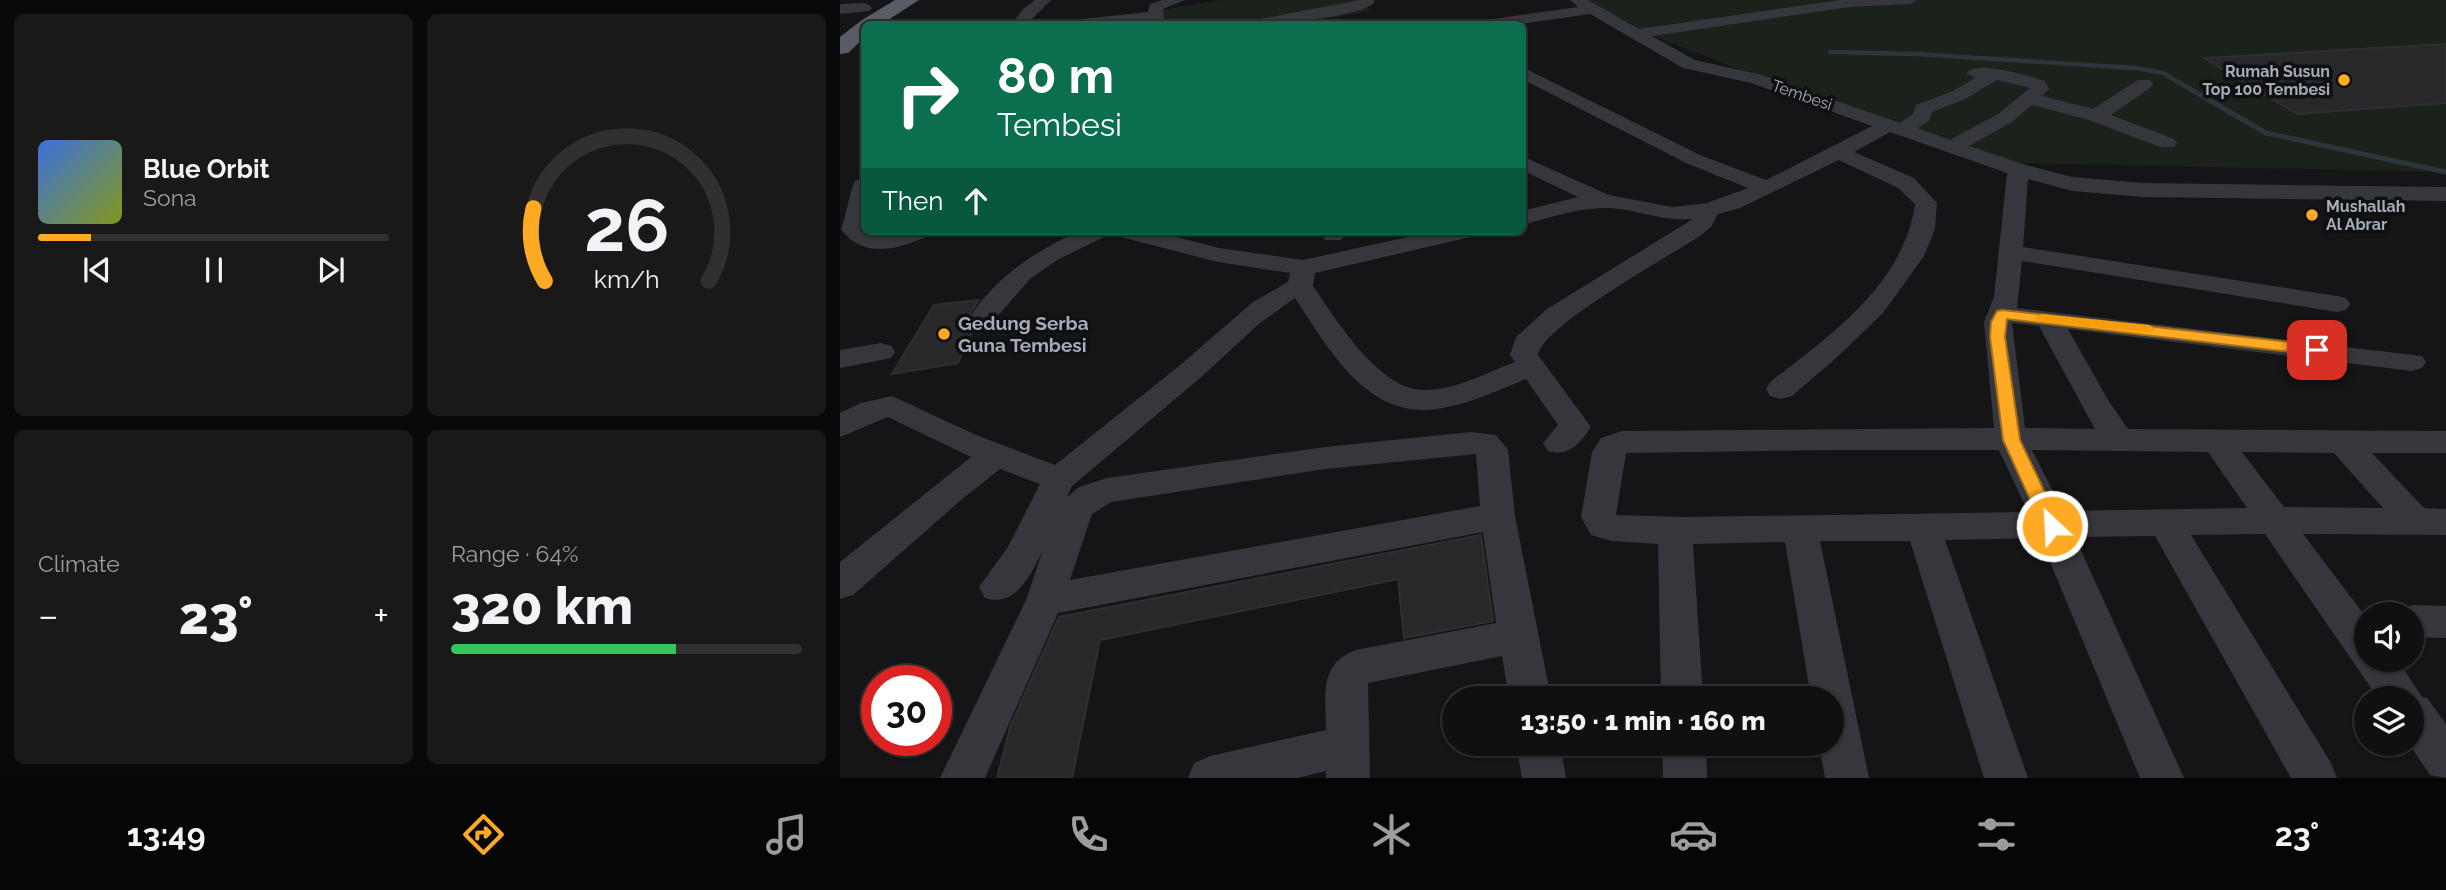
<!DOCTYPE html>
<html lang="en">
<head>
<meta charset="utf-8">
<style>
	:root { --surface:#101011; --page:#19191a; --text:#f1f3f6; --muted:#9c9d9f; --line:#303031; --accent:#ffaa25 }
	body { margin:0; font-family:Raleway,sans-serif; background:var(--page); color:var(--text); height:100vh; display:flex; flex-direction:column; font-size:26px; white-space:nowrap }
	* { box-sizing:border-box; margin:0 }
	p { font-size:23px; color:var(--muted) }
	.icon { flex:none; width:38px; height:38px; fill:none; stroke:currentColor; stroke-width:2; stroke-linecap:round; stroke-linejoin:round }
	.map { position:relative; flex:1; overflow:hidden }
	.panel { display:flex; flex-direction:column; gap:14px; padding:14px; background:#090909; width:840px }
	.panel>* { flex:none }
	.top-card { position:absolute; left:21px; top:21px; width:665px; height:214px; border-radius:10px; box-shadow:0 2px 5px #0004,0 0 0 2px var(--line); background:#0b6e4f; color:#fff; overflow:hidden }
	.tools { position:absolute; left:1514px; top:602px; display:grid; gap:14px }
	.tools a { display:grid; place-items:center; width:70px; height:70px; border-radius:50%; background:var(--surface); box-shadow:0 2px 5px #0004,0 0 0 2px var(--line); font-size:35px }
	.speed { position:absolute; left:21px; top:665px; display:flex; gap:14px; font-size:35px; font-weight:700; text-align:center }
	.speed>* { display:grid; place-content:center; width:91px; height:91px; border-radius:50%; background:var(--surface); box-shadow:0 2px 5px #0004,0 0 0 2px var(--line); line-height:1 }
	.speed .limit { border:10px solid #d22; background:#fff; color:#111 }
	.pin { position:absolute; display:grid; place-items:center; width:60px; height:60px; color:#fff; margin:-30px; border-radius:14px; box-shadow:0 4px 10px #0006 }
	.me { position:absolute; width:77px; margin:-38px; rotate:335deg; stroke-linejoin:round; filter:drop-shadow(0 0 5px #0008) }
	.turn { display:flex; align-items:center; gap:24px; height:147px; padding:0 21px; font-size:32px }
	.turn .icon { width:91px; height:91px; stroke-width:2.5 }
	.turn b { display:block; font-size:49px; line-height:60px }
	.then { display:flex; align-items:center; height:66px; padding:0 21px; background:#0003; gap:14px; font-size:26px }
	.big { font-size:52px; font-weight:800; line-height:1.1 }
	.panel .widget { flex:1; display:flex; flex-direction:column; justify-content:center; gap:10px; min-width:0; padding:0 24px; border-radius:10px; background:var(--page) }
	.panel .dial { align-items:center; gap:0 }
	.dial svg { height:182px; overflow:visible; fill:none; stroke:var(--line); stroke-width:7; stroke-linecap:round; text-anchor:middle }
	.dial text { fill:var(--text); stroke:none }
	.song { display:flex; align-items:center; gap:21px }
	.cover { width:84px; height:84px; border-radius:10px; background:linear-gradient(135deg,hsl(220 70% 55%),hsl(70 70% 35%)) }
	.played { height:7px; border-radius:4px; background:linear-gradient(90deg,var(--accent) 15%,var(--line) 15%) }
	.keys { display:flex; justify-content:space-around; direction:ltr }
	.heat { display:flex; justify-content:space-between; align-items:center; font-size:38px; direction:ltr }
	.charge { height:10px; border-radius:5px; background:linear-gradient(90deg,#34c759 64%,var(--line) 0) }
	.panel .tiles { flex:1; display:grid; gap:14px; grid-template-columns:repeat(2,1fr) }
	.trip { position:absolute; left:602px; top:686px; width:402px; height:70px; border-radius:35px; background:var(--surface); box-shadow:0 2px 5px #0004,0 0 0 2px var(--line); font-weight:800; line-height:70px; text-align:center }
	.tab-bar { display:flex; height:112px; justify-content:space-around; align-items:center; background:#060607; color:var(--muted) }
	.tab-bar .icon { width:49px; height:49px }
	.tab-bar .on { color:var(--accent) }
	.tab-bar b { font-size:32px; color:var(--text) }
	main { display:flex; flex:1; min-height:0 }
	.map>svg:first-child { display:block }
	.green { fill:#1a221b }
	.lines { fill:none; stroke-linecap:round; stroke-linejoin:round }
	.stream-far1 { stroke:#2a353c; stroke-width:4.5 }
	.stream { stroke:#2a353c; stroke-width:5 }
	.building { fill:#28282b; stroke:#2f2f33; stroke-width:2 }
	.minor { fill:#35373c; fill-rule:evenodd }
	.trunk { fill:#595c65; fill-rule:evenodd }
	.route { fill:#ffaa25; stroke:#a66e18; stroke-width:2 }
	.slow { fill:#f59e0b }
	.poi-dot { fill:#ffaa25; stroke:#101012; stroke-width:2.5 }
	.labels { text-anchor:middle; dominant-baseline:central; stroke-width:7; stroke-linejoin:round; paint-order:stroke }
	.far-poi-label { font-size:16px; font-weight:bold; fill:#a5acb9; stroke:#101012; text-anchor:end }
	.far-street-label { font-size:16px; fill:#a5acb9; stroke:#101012 }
	.poi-label { font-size:19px; font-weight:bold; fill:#a5acb9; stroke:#101012; text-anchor:start }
</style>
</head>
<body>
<main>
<section class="panel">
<div class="tiles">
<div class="widget">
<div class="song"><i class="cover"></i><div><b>Blue Orbit</b><p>Sona</p></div></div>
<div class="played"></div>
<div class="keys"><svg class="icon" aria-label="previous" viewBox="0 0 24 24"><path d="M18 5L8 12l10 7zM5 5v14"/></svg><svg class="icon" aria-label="pause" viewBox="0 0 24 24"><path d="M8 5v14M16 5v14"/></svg><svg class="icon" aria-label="next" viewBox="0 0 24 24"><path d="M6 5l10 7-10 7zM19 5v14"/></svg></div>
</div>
<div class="widget dial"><svg viewBox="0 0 100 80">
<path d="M14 69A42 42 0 1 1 86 69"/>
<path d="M14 69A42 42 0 0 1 9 37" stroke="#ffaa25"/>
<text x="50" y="56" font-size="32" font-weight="700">26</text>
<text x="50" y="72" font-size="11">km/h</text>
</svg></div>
<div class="widget"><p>Climate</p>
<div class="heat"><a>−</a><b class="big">23°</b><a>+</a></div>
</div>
<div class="widget"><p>Range · 64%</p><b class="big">320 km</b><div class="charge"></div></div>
</div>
</section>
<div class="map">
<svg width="1606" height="778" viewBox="0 0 1606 778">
	<rect width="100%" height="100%" fill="#151517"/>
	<path class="green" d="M380 0H518L532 11 456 24H320L316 11Z
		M729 0H1606V172L1137 162 749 11Z"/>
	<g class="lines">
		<path class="stream-far1" d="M990 52 1076 54 1296 68 1323 73 1362 96"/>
		<path class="stream" d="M1359 94 1426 133 1606 172"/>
	</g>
	<path class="building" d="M1606 44V103L1457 114 1364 58Z
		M139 300 130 313 136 323 118 363 52 374 94 305Z
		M641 535 653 621 564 638 558 579 260 640 232 778H157L170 727 219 617Z"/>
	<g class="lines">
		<path class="minor" d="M195 0H211L187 24H172L183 9Z
			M322 0H345L323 9 325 24H311L310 21 280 24H234L242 19 308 12 310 4Z
			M520 0H534V3C521 16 432 26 412 24L420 19Z
			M730 0H748L799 29 1000 0H1077L1070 4 1010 7 812 36 855 60 922 75 1060 123 1073 114 1076 105 1113 91 1135 78 1126 73C1139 60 1188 76 1205 81L1209 89 1202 96 1253 109 1298 80H1310L1313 84 1310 88 1271 115 1334 139 1337 143 1334 147H1320L1249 120 1192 105 1172 122 1129 146 1186 165 1232 177 1303 183 1606 187V201L1303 197 1232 191 1188 179 1183 247 1497 296 1506 298 1510 304 1506 310 1497 312 1182 261 1177 308 1582 356 1586 362 1582 368 1572 371 1228 329 1268 400 1288 429 1606 431V453H1532L1584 508 1606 509V535L1463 534 1526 617V660H1558L1582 697 1587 698 1606 724V778L1590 775 1569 744H1572V698H1538L1425 534 1351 535 1491 763 1497 778H1451L1315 536 1235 537 1344 778H1300L1200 538 1105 540 1188 778H1144L1070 541H980L1029 778H985L979 744H992V698H971L945 542 853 544 863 698H821L818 544 772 541 751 535 741 517 752 452 761 438 782 431 1154 428 1144 322 1154 297 1167 173 1050 132 1014 152 1074 178 1097 203 1095 229 1084 256 1043 313 995 359 952 396 941 399 930 396 926 389 930 382C990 336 1064 284 1075 204L1058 188 999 160 900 208 878 214 871 227 860 236C831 255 702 326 698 355L751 427C740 444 728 457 708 451L703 443 718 425 686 379C654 392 619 409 583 410 521 410 485 343 455 298L420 323 359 379 232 486 227 497 239 487 267 478 485 447 631 432 656 435 668 450 675 516 711 698H669L662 656 528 683 530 778H486V771L457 778H348L354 763 370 756 486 730C486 696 478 664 516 650L656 623 643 532 218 613 145 778H100L186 600 203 550C191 575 175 608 145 598L139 587 168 547 200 484 160 469 121 500 13 595 0 599V562L131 457 48 417 0 437V413L21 403 52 396 136 435 215 465 339 366 413 302 448 282 450 273 378 262 277 236 273 231H313L379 248 463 260 595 231H639L635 236 475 273 473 286C496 319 538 389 583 390 614 391 646 373 675 362L670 355 676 337 707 309 853 219C819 222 793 207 762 208 734 209 709 218 682 225V211L738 197 682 170V156L769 195 832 207 867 203 908 188 846 163 682 79V67L860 155 926 180 1032 126 911 83 843 68 750 14 681 24H645L653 19 738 7ZM1157 80 1190 88 1158 114 1110 140 1078 128 1089 121 1092 112 1125 99ZM1172 323 1199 326 1255 429 1185 428ZM988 450H1159L1188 512 844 517 776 515 786 453ZM1192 450 1368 452 1407 508 1223 511ZM1402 452 1494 453 1543 508 1444 507ZM636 454 640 506 230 580 252 514 271 502 485 469Z
			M24 3 29 5 32 8 29 11 0 14V4Z
			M23 179 24 231 35 235 59 231H92L88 236C59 249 23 260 1 229 6 217 10 190 15 181Z
			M239 231H270L266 236 217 260 191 278 154 320 145 322 136 320 132 314 136 308C164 271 197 251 239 231Z
			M480 231H504L505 235 501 240H485Z
			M41 343 51 346 55 352 51 358 0 368V350Z
			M1572 605 1606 606V638L1572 637V614H1556L1558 610Z
			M676 744H720L726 778H682Z
			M822 744H866L867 778H823Z"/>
		<path class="trunk" d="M55 0H79L42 24H24V38L8 53 0 54V37L22 20Z"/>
	</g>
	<path class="route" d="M1162 310 1477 345 1485 350 1477 355 1167 319 1165 337 1180 440 1221 526 1219 531H1205L1202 526 1163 440 1150 337 1151 322 1157 311Z"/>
	<path class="slow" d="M1202 314 1309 325 1316 329 1309 333 1197 321 1194 318Z"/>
	<g class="poi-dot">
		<circle cx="1504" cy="80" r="7"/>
		<circle cx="1472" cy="215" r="7"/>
		<circle cx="104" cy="334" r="7"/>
	</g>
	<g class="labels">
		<g class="far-poi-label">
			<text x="1490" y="71">Rumah Susun<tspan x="1490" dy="18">Top 100 Tembesi</tspan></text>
			<text x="1486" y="206" text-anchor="start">Mushallah<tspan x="1486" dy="18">Al Abrar</tspan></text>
		</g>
		<g class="far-street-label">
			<text transform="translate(962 95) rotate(19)">Tembesi</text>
		</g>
		<g class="poi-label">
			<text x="118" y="323">Gedung Serba<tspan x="118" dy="22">Guna Tembesi</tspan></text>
		</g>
	</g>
</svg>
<div class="tools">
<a><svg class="icon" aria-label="sound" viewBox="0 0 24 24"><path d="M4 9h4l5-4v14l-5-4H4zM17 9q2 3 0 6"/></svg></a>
<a><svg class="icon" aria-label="layers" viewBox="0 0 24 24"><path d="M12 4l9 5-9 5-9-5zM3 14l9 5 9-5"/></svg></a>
</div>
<div class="speed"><div class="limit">30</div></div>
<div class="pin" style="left:1477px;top:350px;background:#d93025"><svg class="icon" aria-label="arrive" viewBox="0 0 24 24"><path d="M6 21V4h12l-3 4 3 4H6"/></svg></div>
<svg class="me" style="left:1212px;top:526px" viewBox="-20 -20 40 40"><circle r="17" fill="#ffaa25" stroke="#fff" stroke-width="3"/><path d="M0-11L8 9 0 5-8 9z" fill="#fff"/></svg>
<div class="trip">13:50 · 1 min · 160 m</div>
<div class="top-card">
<div class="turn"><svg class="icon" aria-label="right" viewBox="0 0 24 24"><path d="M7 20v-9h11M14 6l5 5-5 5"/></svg><div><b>80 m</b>Tembesi</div></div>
<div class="then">Then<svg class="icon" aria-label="ahead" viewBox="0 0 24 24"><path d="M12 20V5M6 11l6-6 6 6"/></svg></div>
</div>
</div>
</main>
<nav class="tab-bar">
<b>13:49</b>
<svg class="icon on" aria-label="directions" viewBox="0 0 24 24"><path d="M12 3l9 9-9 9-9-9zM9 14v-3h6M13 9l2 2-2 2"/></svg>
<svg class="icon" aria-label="music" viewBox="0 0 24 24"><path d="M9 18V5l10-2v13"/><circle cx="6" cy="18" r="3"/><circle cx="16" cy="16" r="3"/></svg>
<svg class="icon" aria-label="phone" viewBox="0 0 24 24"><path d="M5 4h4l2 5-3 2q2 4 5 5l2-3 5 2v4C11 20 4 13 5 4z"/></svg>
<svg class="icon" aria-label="climate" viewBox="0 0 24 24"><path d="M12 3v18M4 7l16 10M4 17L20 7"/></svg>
<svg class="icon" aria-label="car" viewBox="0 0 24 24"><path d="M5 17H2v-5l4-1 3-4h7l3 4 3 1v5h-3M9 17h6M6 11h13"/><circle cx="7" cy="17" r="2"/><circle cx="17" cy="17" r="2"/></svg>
<svg class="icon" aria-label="filters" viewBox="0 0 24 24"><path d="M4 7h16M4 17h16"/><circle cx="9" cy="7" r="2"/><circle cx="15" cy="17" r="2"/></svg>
<b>23°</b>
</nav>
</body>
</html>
